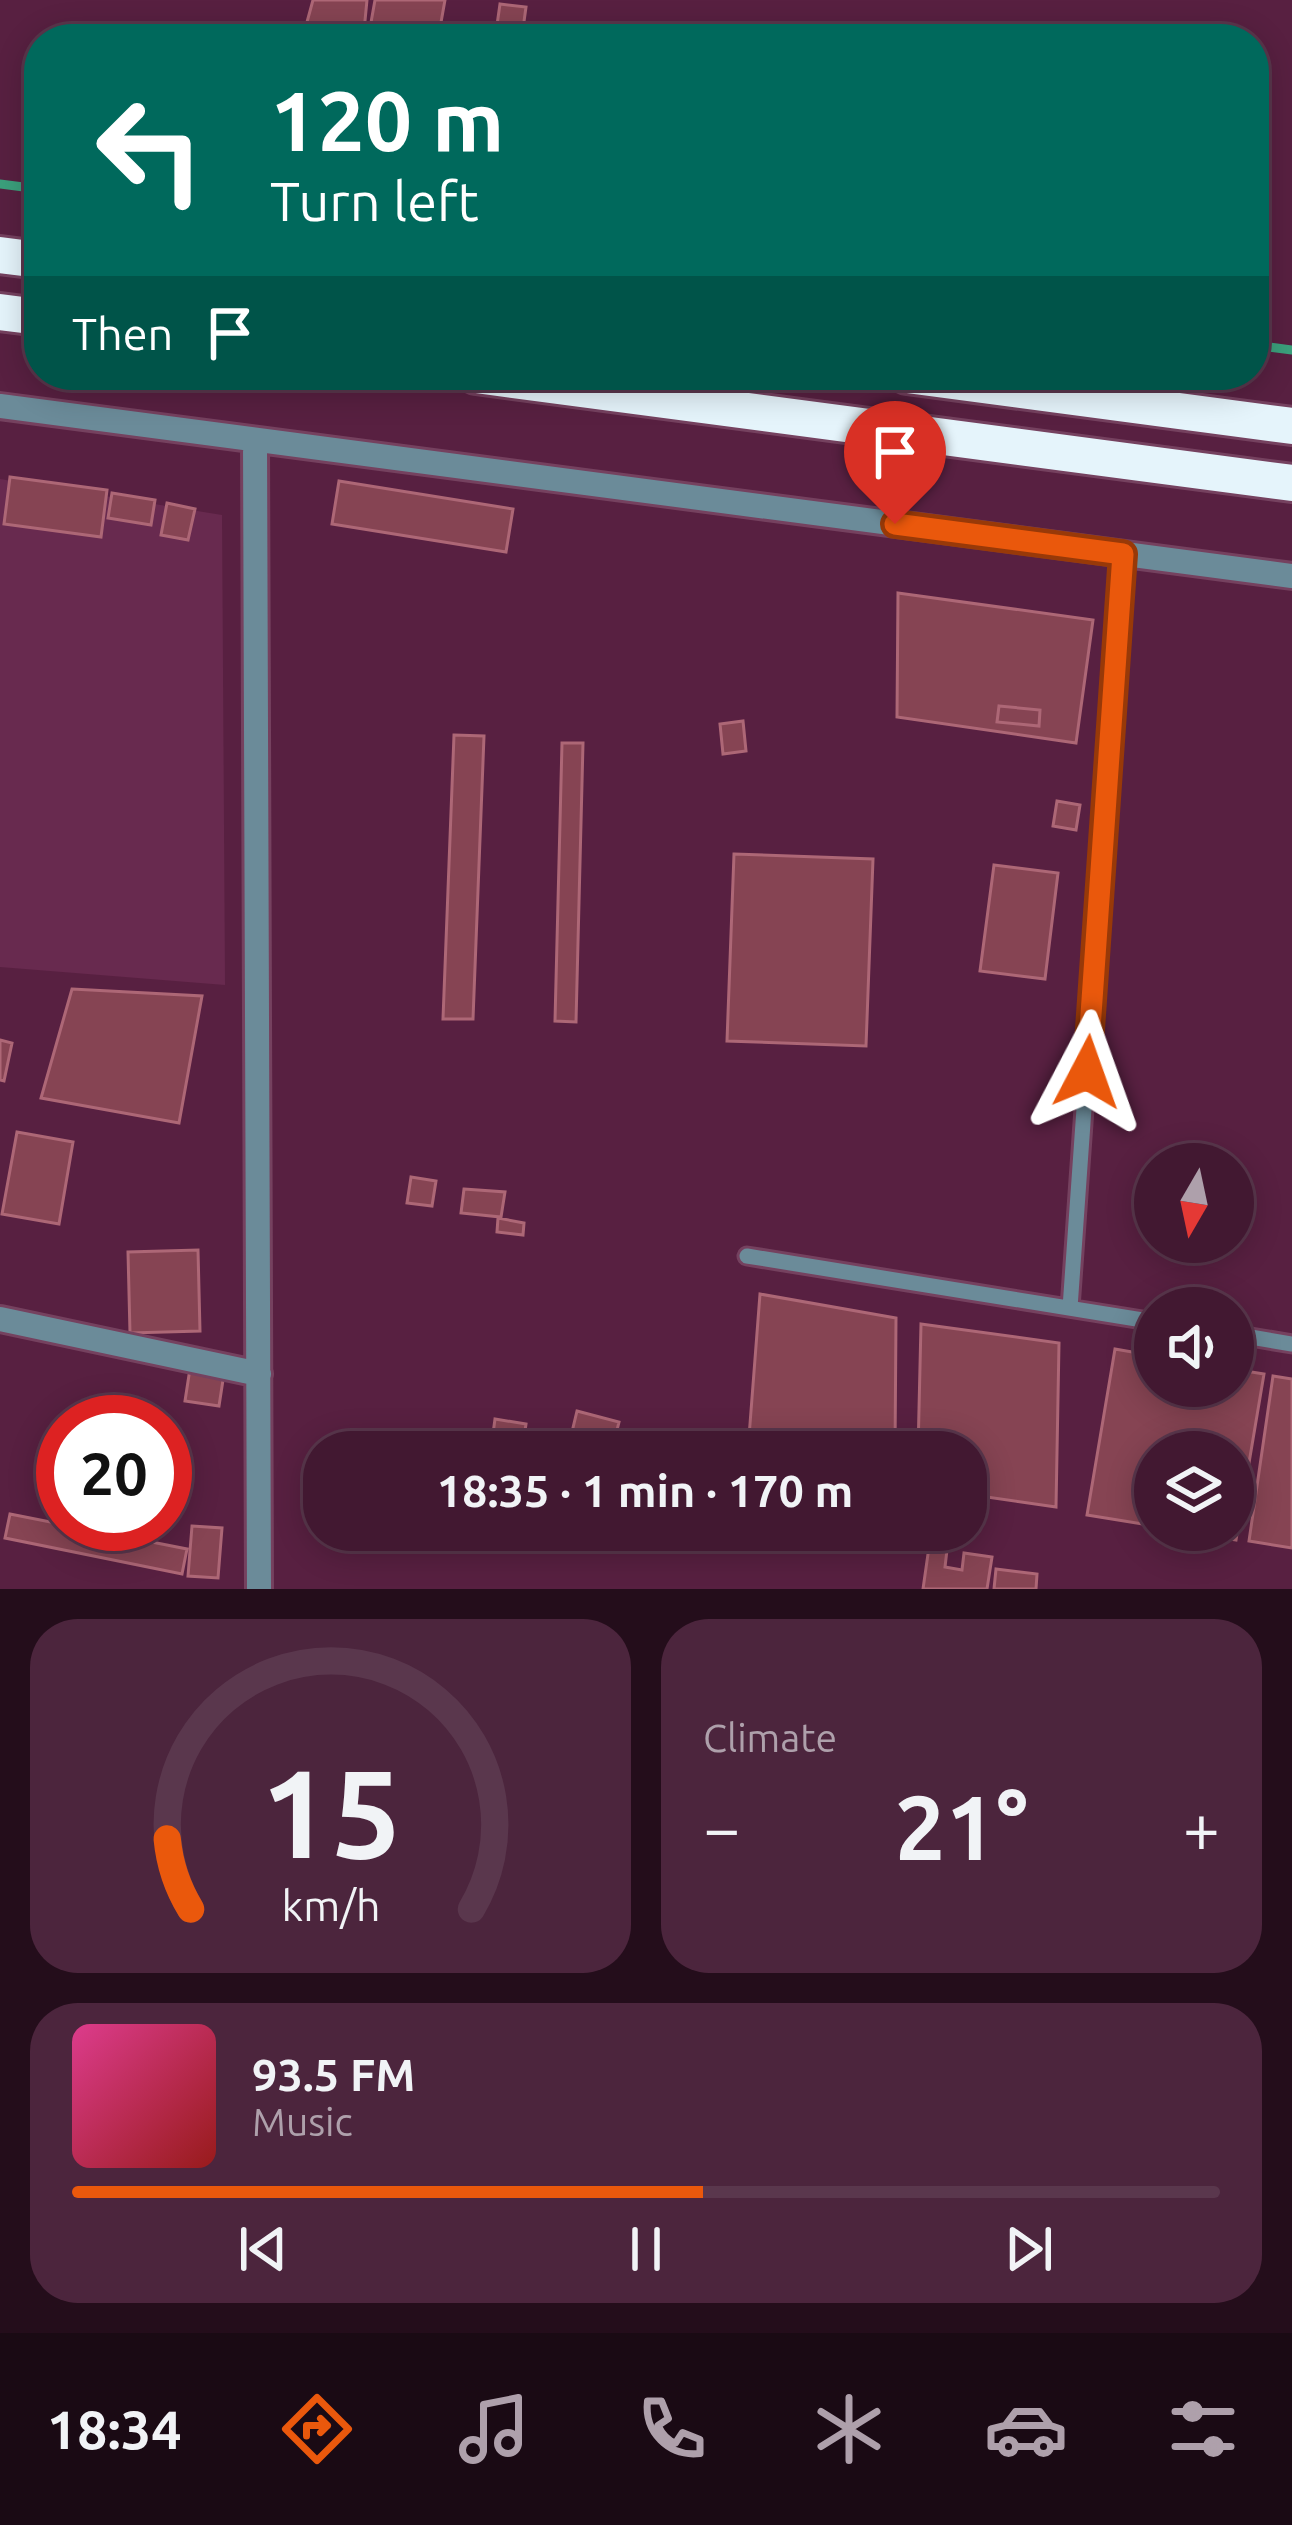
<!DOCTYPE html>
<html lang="en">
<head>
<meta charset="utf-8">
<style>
	:root { --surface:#421831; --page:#4c253d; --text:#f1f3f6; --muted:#aea0ab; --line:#5a374d; --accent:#ea580c }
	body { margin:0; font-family:Ubuntu,sans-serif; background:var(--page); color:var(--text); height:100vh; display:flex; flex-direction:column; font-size:45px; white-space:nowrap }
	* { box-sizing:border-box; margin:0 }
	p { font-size:39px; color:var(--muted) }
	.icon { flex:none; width:66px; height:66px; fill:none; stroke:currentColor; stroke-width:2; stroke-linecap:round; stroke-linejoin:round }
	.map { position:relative; height:1589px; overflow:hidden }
	.drawer { display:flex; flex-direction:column; gap:30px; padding:30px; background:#240d1b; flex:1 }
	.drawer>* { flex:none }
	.guide { position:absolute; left:24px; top:24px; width:1245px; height:366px; border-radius:48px; box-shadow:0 6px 30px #0003,0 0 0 3px var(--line); background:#00695c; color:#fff; overflow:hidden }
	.needle { width:78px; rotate:189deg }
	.controls { position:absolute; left:1134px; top:1143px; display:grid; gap:24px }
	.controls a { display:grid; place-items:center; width:120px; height:120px; border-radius:50%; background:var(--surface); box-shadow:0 6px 30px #0003,0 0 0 3px var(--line); font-size:60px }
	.speed { position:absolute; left:36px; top:1395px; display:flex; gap:24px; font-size:60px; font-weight:700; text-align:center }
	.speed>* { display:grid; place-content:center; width:156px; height:156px; border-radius:50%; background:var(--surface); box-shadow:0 6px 30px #0003,0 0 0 3px var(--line); line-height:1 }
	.speed .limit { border:18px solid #d22; background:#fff; color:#111 }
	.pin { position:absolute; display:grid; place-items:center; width:102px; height:102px; color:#fff; margin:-123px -51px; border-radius:50% 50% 50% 0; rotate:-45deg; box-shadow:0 0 12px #0007 }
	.pin .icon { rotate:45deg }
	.me { position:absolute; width:132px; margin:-66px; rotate:4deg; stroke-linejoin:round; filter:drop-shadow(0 0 9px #0008) }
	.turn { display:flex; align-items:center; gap:42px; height:252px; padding:0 48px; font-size:54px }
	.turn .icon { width:156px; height:156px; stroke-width:2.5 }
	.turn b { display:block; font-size:84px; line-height:102px }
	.then { display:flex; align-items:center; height:114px; padding:0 48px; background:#0003; gap:24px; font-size:45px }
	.big { font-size:90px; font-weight:700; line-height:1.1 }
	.drawer .tile { flex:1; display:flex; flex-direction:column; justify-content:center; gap:18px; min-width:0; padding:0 42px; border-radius:48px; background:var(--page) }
	.drawer .dial { align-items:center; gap:0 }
	.dial svg { height:312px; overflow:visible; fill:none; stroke:var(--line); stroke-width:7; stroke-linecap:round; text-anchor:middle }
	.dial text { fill:var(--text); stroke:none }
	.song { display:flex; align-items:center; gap:36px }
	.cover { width:144px; height:144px; border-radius:18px; background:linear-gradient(135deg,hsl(330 70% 55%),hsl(0 70% 35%)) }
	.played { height:12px; border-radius:6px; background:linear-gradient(90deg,var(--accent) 55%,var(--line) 55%) }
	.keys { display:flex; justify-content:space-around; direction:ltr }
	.heat { display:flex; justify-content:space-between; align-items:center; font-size:66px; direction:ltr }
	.drawer .tiles { flex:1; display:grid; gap:30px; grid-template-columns:1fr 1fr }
	.tile:last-child { grid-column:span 2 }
	.trip { position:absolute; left:303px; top:1431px; width:684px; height:120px; border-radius:48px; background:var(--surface); box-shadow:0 6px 30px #0003,0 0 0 3px var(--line); font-weight:700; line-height:120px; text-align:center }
	.tab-bar { display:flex; height:192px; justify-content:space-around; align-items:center; background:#1a0a14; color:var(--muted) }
	.tab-bar .icon { width:84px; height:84px }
	.tab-bar .selected { color:var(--accent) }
	.tab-bar b { font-size:54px; color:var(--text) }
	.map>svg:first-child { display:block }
	.built { fill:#682a4f }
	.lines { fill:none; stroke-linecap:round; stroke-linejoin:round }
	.stream { stroke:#3ba07c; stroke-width:9 }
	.building { fill:#864453; stroke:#ad6776; stroke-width:3 }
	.lane-casing { stroke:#75415f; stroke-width:21 }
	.street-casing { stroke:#75415f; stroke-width:30 }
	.highway-casing { stroke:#75415f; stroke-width:42 }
	.lane { stroke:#6b8b99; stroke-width:15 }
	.street { stroke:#6b8b99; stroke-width:24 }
	.highway { stroke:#e5f4fb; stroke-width:36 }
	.route-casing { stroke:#983908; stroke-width:30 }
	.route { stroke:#ea580c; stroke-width:21 }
</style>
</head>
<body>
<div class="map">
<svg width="1292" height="1589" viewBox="0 0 1292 1589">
	<rect width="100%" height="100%" fill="#582041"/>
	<path class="built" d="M0 479 222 515 225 985 0 967Z"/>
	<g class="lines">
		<path class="stream" d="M0 184 39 189
			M1254 345 1292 350"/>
	</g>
	<path class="building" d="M313 0H367L364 31 307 22Z
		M375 0H445L438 39 370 28Z
		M500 4 526 7 522 36 496 32Z
		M10 477 107 490 101 537 4 524Z
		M339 481 513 509 506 552 332 524Z
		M112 493 155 500 151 525 108 518Z
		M167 503 195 509 188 540 161 535Z
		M898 593 1093 620 1076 743 897 717Z
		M999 706 1040 710 1039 726 997 722Z
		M743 721 746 751 723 754 720 724Z
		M454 735 484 736 473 1019H443Z
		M562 743H583L576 1022 555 1021Z
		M1057 801 1080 805 1076 830 1053 826Z
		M734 854 873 859 866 1046 727 1041Z
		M994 865 1058 873 1045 979 980 971Z
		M72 989 202 996 179 1123 41 1098Z
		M0 1040 12 1043 4 1081 0 1080Z
		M17 1132 73 1142 59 1224 2 1214Z
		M411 1177 436 1181 432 1206 407 1203Z
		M464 1189 505 1192 501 1217 461 1213Z
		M498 1218 524 1223 523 1235 497 1232Z
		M198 1250 200 1331 130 1333 128 1252Z
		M760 1294 896 1318 895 1452H829L749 1437Z
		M921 1324 1059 1343 1056 1507 966 1494V1452H918Z
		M1115 1349 1155 1356V1386H1233V1369L1264 1374 1236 1540 1177 1530H1233V1452H1155V1526L1087 1515Z
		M191 1362 225 1367 219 1406 185 1401Z
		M1273 1376 1292 1379V1548L1249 1541Z
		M577 1411 619 1422 614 1442 572 1432Z
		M495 1419 526 1424 523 1445 492 1441Z
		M10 1514 187 1549 182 1574 5 1538Z
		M192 1526 222 1528 218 1578 188 1576Z
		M929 1547 947 1550 945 1567 962 1570 964 1553 992 1557 987 1589H923Z
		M996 1569 1037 1574 1036 1589H994Z"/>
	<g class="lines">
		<defs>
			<path id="lane" d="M747 1256 1155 1322
				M1070 1308 1123 554
				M1233 1334 1292 1344"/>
			<path id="street" d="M0 406 1292 576
				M255 442 259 1589
				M0 1319 259 1374"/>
			<path id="highway" d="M0 255 39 260
				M0 312 39 317
				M476 375 1292 483
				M907 375 1292 426"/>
		</defs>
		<use href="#lane" class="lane-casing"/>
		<use href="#street" class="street-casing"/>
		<use href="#highway" class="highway-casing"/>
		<use href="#lane" class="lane"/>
		<use href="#street" class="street"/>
		<use href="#highway" class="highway"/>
	</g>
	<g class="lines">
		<defs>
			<path id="route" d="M895 524 1123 554 1087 1072"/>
		</defs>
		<use href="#route" class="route-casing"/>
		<use href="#route" class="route"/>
	</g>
</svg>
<div class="controls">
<a><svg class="needle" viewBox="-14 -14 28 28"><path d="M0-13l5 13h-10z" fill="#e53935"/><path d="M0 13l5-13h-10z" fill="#aea0ab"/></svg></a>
<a><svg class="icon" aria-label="sound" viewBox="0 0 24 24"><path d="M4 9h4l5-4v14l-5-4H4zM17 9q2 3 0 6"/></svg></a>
<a><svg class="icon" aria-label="layers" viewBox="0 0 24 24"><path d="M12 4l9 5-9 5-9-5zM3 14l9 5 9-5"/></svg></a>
</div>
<div class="speed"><div class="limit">20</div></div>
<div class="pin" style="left:895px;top:524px;background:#d93025"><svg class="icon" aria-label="arrive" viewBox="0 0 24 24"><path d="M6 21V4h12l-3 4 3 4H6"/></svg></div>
<svg class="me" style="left:1087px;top:1072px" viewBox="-20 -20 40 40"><path d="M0-17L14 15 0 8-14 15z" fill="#ea580c" stroke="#fff" stroke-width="4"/></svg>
<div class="trip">18:35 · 1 min · 170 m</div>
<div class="guide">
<div class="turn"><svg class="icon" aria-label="left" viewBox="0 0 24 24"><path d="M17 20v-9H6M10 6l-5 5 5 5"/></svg><div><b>120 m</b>Turn left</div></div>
<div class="then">Then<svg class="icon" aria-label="arrive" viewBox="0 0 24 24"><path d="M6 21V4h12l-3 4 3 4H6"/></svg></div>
</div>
</div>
<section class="drawer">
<div class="tiles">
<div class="tile dial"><svg viewBox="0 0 100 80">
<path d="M14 69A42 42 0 1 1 86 69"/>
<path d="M14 69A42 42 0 0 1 8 51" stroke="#ea580c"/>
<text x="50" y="56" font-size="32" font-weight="700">15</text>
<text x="50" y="72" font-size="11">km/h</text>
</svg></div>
<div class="tile"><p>Climate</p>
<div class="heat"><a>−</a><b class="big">21°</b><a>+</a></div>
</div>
<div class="tile">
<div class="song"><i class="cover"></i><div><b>93.5 FM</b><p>Music</p></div></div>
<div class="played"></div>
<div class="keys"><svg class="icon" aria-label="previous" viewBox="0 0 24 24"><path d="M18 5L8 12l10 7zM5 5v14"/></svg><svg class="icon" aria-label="pause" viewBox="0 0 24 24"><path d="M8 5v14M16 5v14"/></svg><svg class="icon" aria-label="next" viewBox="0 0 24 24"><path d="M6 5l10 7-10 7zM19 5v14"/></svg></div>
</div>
</div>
</section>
<nav class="tab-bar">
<b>18:34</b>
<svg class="icon selected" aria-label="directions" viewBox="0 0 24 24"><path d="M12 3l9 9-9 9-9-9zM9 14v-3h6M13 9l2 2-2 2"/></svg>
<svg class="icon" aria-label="music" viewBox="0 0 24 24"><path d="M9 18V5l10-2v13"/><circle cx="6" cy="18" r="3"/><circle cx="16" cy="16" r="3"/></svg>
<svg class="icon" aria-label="phone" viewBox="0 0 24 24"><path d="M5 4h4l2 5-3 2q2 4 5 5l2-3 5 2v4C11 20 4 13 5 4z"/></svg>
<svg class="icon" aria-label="climate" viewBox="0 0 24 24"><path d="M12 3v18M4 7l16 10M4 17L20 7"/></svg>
<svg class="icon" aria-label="car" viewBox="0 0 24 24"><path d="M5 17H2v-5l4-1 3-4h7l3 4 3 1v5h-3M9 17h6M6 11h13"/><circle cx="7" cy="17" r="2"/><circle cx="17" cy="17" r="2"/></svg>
<svg class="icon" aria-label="filters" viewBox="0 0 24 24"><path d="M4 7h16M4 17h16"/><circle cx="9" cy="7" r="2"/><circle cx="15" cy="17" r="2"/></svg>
</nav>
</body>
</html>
